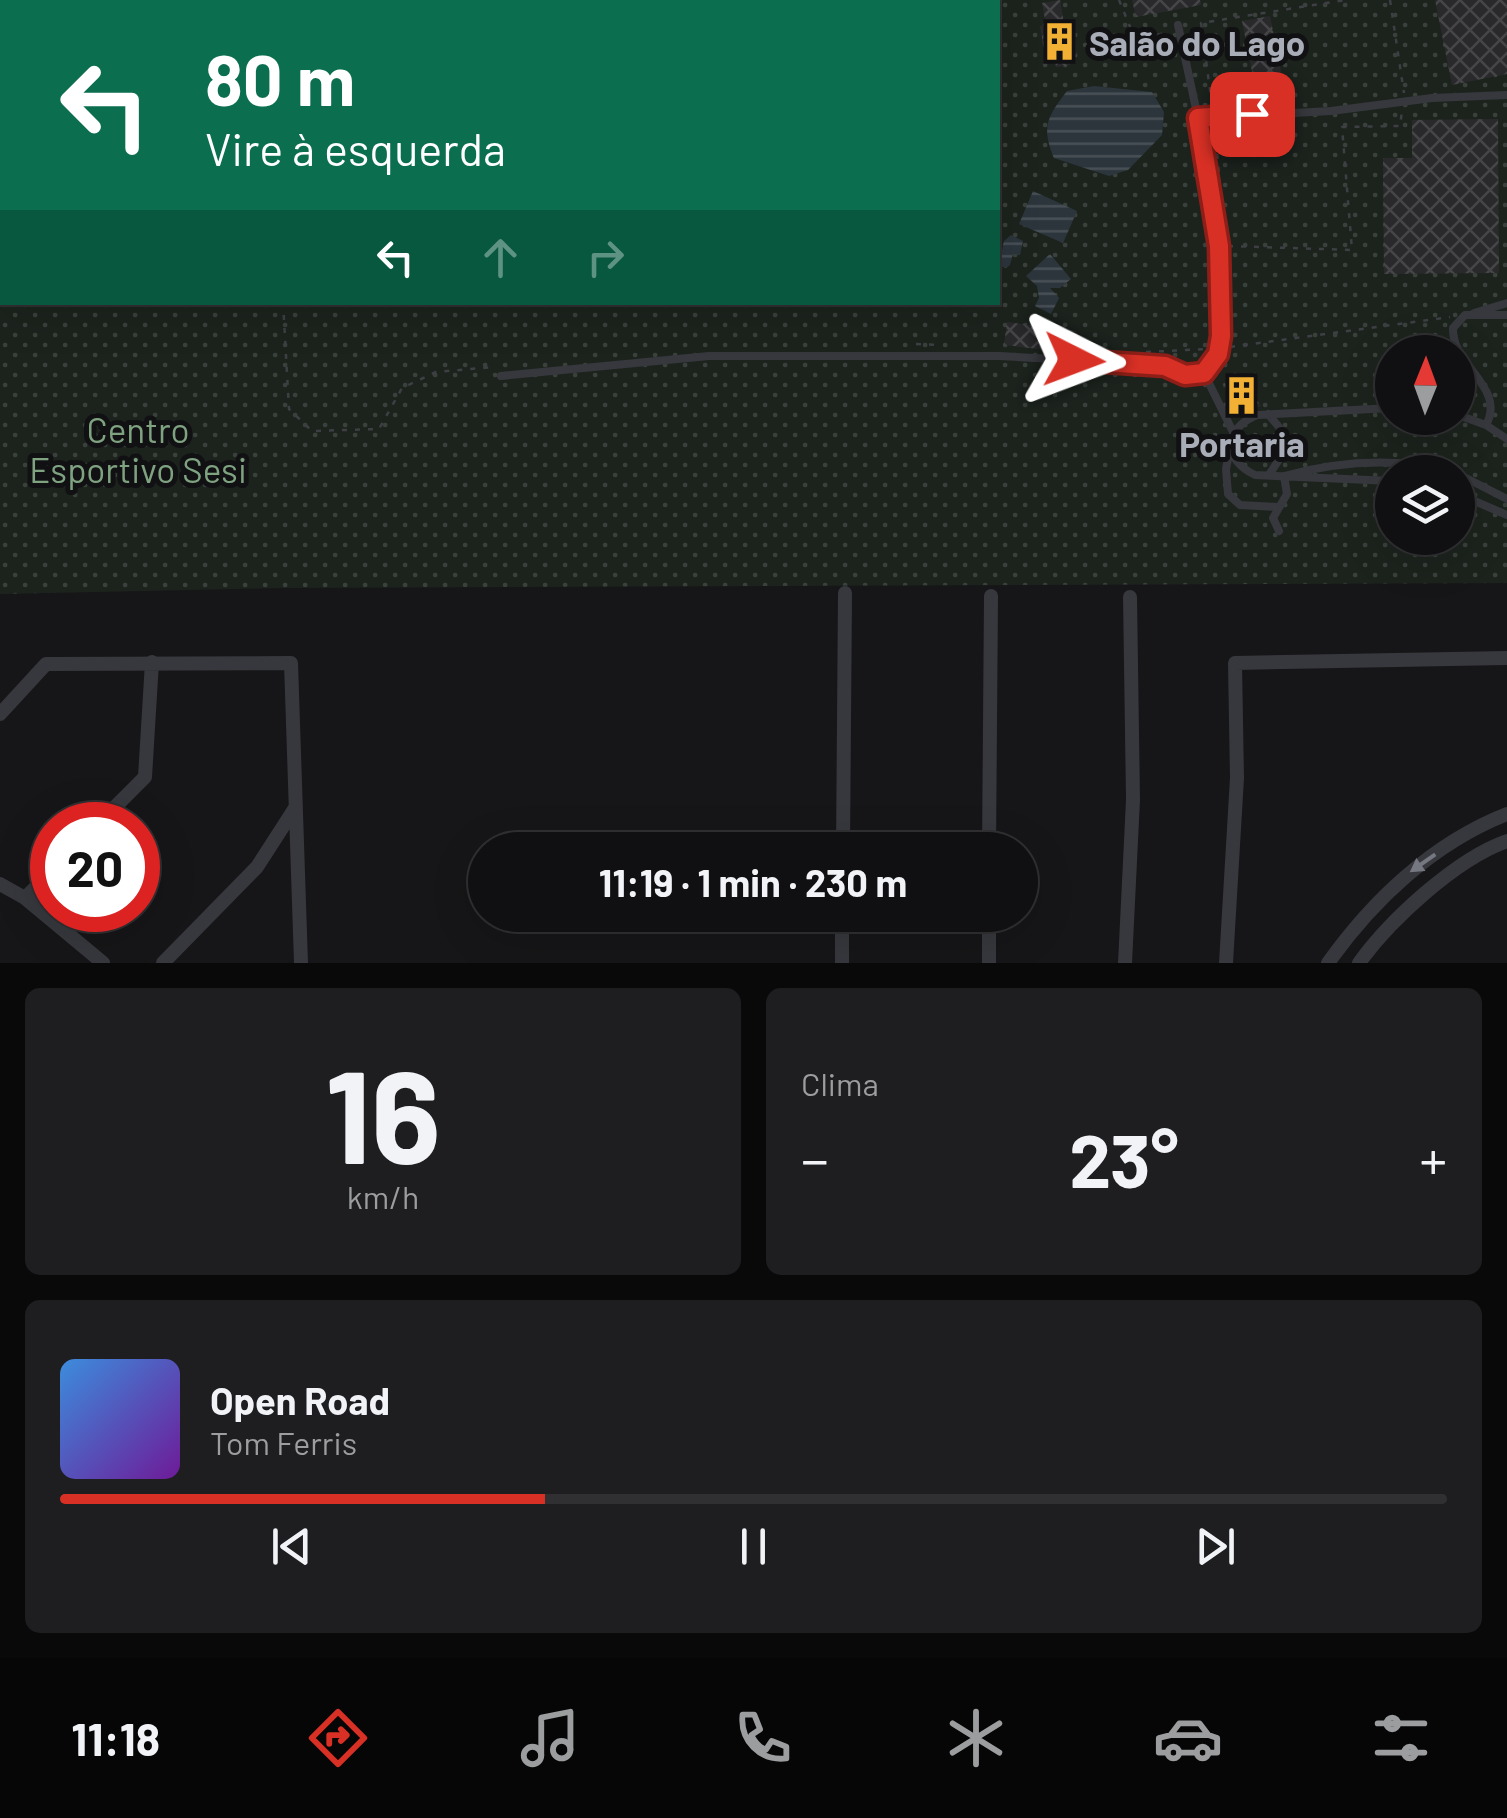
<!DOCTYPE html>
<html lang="pt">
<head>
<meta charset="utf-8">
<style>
	:root { --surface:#101012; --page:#1e1e20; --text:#f1f3f6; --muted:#9c9d9f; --line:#303032; --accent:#d93025 }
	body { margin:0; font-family:Barlow,sans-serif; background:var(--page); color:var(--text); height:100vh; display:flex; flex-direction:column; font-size:38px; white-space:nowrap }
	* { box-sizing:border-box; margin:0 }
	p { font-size:32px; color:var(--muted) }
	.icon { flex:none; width:55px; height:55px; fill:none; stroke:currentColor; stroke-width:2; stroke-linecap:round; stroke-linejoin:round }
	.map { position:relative; height:963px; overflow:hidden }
	.sheet { display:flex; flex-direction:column; gap:25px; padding:25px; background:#09090a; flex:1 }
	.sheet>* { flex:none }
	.top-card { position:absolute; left:0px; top:0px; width:1000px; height:305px; box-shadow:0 10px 40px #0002,0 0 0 2px var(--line); background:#0b6e4f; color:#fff; overflow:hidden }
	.needle { width:65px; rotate:1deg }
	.controls { position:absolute; left:1375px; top:335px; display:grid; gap:20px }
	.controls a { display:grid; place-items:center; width:100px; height:100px; border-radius:50%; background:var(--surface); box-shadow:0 10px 40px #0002,0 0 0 2px var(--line); font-size:50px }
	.speed { position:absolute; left:30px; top:802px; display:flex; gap:20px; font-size:50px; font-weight:700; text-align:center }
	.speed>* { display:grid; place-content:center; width:130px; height:130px; border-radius:50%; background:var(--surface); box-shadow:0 10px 40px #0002,0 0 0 2px var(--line); line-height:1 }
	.speed .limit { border:15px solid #d22; background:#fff; color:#111 }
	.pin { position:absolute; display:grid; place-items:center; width:85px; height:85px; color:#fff; margin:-42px; border-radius:20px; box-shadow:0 5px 15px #0006 }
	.me { position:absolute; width:110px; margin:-55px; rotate:93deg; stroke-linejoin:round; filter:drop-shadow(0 0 8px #0008) }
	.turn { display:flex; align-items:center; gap:35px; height:210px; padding:0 40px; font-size:45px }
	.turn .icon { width:130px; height:130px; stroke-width:2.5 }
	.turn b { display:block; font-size:70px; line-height:85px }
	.lanes { display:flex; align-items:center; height:95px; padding:0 40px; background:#0003; justify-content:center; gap:50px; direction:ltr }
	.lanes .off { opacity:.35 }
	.big { font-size:75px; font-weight:700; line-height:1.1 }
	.sheet .card { flex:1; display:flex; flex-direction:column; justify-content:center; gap:15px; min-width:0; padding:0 35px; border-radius:15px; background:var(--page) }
	.sheet .dial { align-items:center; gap:0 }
	.dial b { font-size:130px; line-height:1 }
	.song { display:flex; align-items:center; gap:30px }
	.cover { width:120px; height:120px; border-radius:15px; background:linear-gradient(135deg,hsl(210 70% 55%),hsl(280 70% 35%)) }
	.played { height:10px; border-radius:5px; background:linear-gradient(90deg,var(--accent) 35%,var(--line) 35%) }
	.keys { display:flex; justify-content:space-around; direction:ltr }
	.heat { display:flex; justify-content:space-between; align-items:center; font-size:55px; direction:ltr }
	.sheet .tiles { flex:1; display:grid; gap:25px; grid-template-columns:1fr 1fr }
	.card:last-child { grid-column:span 2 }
	.trip { position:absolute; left:468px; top:832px; width:570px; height:100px; border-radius:50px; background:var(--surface); box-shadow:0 10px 40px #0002,0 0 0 2px var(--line); font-weight:700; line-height:100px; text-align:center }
	.tab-bar { display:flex; height:160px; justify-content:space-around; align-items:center; background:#060607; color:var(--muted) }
	.tab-bar .icon { width:70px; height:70px }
	.tab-bar .on { color:var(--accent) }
	.tab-bar b { font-size:45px; color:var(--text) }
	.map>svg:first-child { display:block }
	.park { fill:url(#park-dots); fill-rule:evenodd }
	.water { fill:url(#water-rules) }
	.building { fill:url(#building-cross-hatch) }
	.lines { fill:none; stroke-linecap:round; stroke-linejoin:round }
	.path { stroke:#3d3f44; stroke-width:2.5; stroke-dasharray:5 8; stroke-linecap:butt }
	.lane { stroke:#37383d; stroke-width:8 }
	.street { stroke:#37383d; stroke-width:14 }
	.oneway { fill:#757881 }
	.route-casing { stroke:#8d1f18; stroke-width:25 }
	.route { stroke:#d93025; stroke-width:18 }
	.labels { text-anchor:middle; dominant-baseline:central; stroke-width:10; stroke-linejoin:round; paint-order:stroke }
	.poi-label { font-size:35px; font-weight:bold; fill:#a8adb8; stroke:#111113; text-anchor:start }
	.park-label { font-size:35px; fill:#7fa381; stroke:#111113 }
</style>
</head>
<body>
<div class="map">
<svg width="1507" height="963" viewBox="0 0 1507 963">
	<defs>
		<pattern id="park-dots" width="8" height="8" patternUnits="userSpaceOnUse" patternTransform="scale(2.5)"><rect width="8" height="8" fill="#1c231d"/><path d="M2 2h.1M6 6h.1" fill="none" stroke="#3a403c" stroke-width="1.8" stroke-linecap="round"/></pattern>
		<pattern id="water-rules" width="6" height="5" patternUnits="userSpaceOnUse" patternTransform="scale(2.5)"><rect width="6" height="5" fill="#2c353c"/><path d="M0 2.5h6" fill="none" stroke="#485056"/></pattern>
		<pattern id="building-cross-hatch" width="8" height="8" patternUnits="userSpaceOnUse" patternTransform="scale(2.5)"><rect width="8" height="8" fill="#29292c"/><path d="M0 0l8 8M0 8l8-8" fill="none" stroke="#454548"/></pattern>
	</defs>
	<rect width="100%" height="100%" fill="#161618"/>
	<path class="park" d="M0 0H1507V583L283 588 0 594ZM2 2H998V302H2ZM1392 352H1458V418H1392ZM1392 472H1458V538H1392Z"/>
	<path class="water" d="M1094 86 1152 92 1164 112 1162 135 1128 170 1109 176 1054 158C1041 127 1047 117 1067 91Z
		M1033 191 1077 211 1063 243 1019 224Z
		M1011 235 1023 241 1020 255 1013 254 1010 265 1006 268 998 265V252L1002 251 1004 241Z
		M1050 254 1071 279 1060 288H1050L1059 298 1051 314 1035 306 1039 298 1037 286 1026 276Z"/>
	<path class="building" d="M1060 0 1064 23 1072 22 1077 57 1069 59 1070 65 1056 67 1055 61 1046 62 1040 26 1046 25 1042 3Z
		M1132 0H1200L1201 5 1136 17Z
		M1435 0H1507V74L1452 85Z
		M1270 16 1283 81 1255 87 1242 21Z
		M1498 119 1499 273 1384 274 1383 158H1412V120Z
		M1007 322 1076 331 1073 353 1004 345Z
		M1239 374 1261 406 1242 414 1223 385Z"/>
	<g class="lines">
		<path class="path" d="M1119 0 1135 39 1166 33 1172 52
			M1390 0 1404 93
			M452 2 456 0
			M1212 105 1201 23 1345 0
			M1215 128 1220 185
			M1228 246 1352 250 1342 127 1400 126 1402 111
			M283 302 289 409 312 431 379 429 402 388 436 372 494 367
			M916 344 938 345
			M1230 347 1450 317
			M1146 352 1208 349"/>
		<path class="lane" d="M1198 118 1331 111 1432 98 1507 95
			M1474 313 1507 303
			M1204 373 1233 432
			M501 376 709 356H999L1165 365 1185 375 1204 373 1218 355 1221 336 1219 246 1198 118 1178 25
			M1392 408 1257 415C1223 429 1222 459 1255 475L1392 481
			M1268 414 1279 427 1285 450 1269 475
			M1458 415 1486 425 1507 439
			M1486 425C1507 387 1451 365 1453 328L1465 315H1507
			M1230 449 1226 469 1228 494 1240 505 1278 507
			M1458 474 1507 499
			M1458 494 1507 515
			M1279 531 1273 518 1287 494 1284 476C1339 461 1397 457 1453 472"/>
		<path class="street" d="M0 714 46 664 291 663 301 963
			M97 825 145 777 152 662
			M843 850 845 593
			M989 850 991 596
			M0 884 25 898 103 963
			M25 898 52 871
			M163 963 257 867 295 808
			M842 963V915
			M989 963V915
			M1125 963 1133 800 1130 597
			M1226 963 1237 778 1235 663 1507 658
			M1328 963C1373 900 1433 843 1507 814
			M1359 963C1390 920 1456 859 1507 841"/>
	</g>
	<defs><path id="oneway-solid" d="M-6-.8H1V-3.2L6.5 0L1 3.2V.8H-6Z" transform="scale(2.5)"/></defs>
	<use class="oneway" href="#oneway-solid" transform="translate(1423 863) rotate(145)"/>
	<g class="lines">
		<defs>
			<path id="route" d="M1074 360 1165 366 1185 375 1204 373 1218 354 1221 336 1219 246 1198 118 1252 114"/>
		</defs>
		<use href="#route" class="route-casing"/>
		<use href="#route" class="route"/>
	</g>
	<defs>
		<symbol id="building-bare" viewBox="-9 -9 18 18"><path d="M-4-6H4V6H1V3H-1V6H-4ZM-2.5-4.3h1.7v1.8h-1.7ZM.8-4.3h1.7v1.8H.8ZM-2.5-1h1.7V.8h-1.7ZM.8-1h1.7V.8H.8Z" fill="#f2b134" stroke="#111113" stroke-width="2.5" paint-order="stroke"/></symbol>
	</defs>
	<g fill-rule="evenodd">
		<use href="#building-bare" x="1032" y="14" width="55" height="55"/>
		<use href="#building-bare" x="1214" y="368" width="55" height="55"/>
	</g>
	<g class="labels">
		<g class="poi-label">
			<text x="1089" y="42">Salão do Lago</text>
			<text x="1242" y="443" text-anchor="middle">Portaria</text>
		</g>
		<g class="park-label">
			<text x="138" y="429">Centro<tspan x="138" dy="40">Esportivo Sesi</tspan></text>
		</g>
	</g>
</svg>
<div class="controls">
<a><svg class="needle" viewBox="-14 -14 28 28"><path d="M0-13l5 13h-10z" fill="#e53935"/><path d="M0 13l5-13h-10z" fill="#9c9d9f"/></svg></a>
<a><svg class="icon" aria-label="layers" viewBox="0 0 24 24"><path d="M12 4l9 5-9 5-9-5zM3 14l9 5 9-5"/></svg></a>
</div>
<div class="speed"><div class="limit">20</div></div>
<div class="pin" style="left:1252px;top:114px;background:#d93025"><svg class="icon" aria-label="arrive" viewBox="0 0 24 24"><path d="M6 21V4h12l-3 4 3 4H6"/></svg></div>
<svg class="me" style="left:1074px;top:360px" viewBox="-20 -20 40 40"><path d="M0-17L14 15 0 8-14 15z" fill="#d93025" stroke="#fff" stroke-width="4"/></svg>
<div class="trip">11:19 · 1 min · 230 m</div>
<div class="top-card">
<div class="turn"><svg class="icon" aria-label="left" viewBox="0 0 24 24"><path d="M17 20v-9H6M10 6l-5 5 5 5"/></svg><div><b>80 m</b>Vire à esquerda</div></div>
<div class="lanes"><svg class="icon" aria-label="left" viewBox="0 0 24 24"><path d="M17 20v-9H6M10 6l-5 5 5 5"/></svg><svg class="icon off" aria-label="ahead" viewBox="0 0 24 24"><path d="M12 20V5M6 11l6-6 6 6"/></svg><svg class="icon off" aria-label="right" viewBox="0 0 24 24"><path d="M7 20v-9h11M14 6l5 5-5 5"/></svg></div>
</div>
</div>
<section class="sheet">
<div class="tiles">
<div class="card dial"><b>16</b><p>km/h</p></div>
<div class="card"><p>Clima</p>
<div class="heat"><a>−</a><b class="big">23°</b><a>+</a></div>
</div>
<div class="card">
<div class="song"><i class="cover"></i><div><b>Open Road</b><p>Tom Ferris</p></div></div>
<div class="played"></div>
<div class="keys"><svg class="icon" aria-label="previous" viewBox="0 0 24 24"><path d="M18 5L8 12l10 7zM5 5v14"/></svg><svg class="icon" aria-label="pause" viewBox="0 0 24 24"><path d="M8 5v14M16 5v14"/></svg><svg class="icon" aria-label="next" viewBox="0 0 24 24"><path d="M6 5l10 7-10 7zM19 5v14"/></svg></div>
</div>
</div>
</section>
<nav class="tab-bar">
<b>11:18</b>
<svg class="icon on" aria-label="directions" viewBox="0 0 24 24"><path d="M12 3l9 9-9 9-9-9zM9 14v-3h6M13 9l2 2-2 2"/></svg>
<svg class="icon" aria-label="music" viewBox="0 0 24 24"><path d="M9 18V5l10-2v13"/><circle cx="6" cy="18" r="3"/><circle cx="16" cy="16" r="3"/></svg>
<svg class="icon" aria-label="phone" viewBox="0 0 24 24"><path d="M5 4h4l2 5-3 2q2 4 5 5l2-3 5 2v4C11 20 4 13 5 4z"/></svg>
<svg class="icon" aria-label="climate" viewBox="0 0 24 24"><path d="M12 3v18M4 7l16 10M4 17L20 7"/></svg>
<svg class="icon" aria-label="car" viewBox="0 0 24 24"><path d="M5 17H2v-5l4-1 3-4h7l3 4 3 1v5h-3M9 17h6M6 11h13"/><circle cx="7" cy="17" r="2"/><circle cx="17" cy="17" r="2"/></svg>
<svg class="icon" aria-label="filters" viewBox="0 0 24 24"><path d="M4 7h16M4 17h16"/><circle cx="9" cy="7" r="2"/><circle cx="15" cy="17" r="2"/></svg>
</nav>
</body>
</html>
